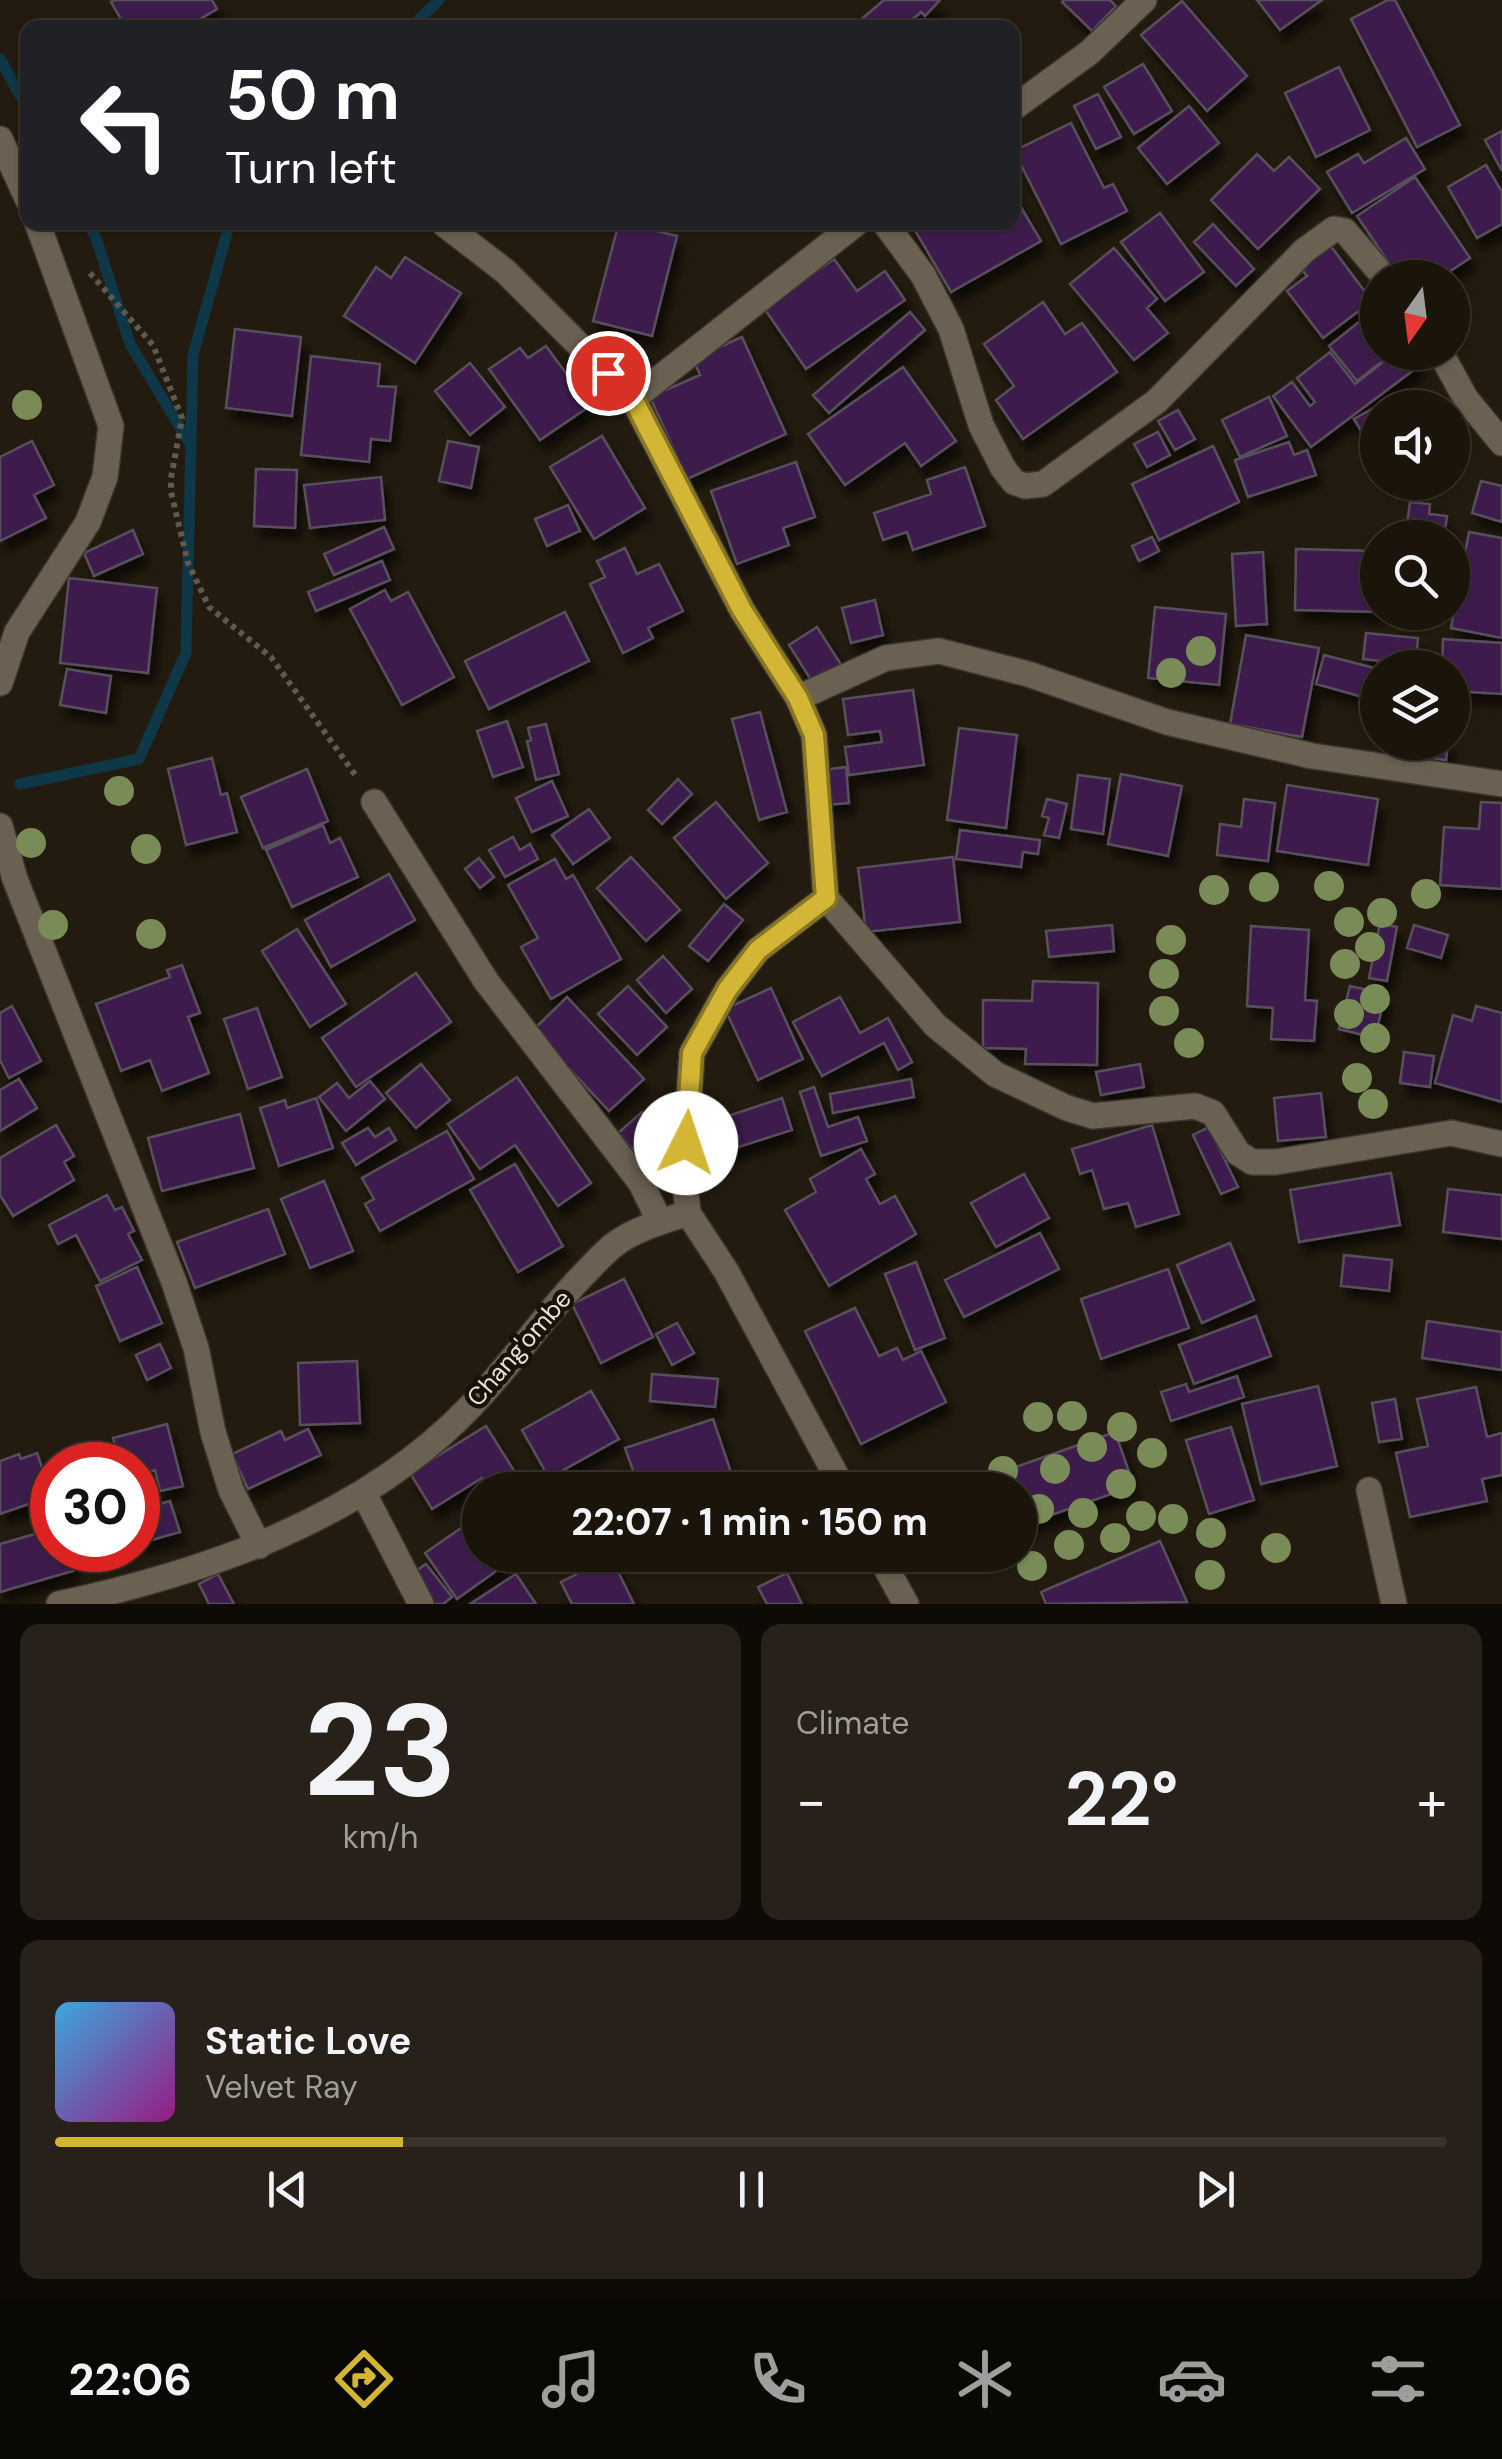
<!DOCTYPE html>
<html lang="en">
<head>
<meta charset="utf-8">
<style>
	:root { --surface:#1a140b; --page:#272119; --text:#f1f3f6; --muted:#9f9e9d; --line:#38332c; --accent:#d3b635 }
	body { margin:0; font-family:"DM Sans",sans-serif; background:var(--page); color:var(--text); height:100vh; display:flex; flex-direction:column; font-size:38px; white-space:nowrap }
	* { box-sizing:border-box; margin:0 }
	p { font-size:32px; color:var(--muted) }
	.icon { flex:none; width:55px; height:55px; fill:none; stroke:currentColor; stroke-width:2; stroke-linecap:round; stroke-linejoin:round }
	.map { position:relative; height:1604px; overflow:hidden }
	.side { display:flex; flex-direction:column; gap:20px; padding:20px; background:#0e0b06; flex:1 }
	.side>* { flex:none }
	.hud { position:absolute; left:20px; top:20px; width:1000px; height:210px; border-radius:20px; box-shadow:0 2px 8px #0004,0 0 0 2px var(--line); background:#202124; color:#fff; overflow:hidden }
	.needle { width:65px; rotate:194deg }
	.controls { position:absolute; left:1360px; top:260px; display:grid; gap:20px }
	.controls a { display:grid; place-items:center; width:110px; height:110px; border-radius:50%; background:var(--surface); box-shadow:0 2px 8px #0004,0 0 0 2px var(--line); font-size:50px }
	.speed { position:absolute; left:30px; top:1442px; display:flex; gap:20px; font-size:50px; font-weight:700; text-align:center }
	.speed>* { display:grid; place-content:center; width:130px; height:130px; border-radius:50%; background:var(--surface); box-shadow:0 2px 8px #0004,0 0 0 2px var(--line); line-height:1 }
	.speed .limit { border:15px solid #d22; background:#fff; color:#111 }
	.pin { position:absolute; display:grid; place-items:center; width:85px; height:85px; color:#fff; margin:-42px; border:5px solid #fff; border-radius:50%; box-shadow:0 2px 10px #0007 }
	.me { position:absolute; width:110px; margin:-55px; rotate:4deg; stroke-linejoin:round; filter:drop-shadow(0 0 8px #0008) }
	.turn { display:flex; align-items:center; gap:35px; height:210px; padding:0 40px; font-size:45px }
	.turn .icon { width:130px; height:130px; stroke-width:2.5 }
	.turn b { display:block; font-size:70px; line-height:85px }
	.big { font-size:75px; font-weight:700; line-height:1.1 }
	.side .card { flex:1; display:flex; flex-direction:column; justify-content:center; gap:15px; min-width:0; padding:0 35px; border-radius:20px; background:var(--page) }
	.side .dial { align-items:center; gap:0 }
	.dial b { font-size:130px; line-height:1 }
	.song { display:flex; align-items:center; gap:30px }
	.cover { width:120px; height:120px; border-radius:15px; background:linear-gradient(135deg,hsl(200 70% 55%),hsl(310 70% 35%)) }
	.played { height:10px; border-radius:5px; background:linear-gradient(90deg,var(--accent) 25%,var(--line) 25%) }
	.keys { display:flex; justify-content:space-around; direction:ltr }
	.heat { display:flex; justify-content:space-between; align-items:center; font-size:55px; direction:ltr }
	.side .tiles { flex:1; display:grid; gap:20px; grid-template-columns:1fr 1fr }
	.card:last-child { grid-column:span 2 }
	.trip { position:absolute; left:462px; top:1472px; width:575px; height:100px; border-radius:50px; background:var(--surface); box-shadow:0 2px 8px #0004,0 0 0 2px var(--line); font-weight:700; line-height:100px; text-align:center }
	.menu { display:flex; height:160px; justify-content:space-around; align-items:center; background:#0a0804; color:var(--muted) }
	.menu .icon { width:70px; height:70px }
	.menu .on { color:var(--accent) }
	.menu b { font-size:45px; color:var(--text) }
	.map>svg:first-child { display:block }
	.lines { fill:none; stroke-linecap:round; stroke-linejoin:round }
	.stream { stroke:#0e3848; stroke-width:11 }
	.building { fill:#3d1e4d; stroke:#58505d; stroke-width:2.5; filter:url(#shadow) }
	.street-casing { stroke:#3c3630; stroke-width:28 }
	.path { stroke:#60594e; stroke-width:6; stroke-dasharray:5 5; stroke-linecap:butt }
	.street { stroke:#6a6153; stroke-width:25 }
	.tree { fill:#798b56 }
	.route-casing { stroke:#897622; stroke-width:25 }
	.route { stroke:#d3b635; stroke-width:18 }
	.labels { text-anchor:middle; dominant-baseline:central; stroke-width:9; stroke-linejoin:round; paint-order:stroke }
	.street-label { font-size:25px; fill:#e6e1d9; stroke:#191206 }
</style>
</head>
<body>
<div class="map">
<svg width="1502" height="1604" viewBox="0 0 1502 1604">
	<defs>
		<filter id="shadow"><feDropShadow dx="6" dy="11" stdDeviation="5" flood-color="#0009"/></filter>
	</defs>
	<rect width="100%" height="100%" fill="#231b0f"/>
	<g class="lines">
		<path class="stream" d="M410 28 439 0
			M0 59 28 110
			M88 222 96 238 130 344 190 444
			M20 784 139 759 186 653 193 355 230 222"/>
	</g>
	<path class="building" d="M115 0H212L217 9 185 28H126L111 2Z
		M884 0H940L925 16 921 12 903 28H851Z
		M1064 0H1110L1116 6 1092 31 1062 2Z
		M1257 0H1322L1280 30Z
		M1388 0H1395L1460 125 1417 147 1351 19Z
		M1182 1 1247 76 1207 111 1141 35Z
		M1143 64 1172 111 1134 134 1104 87Z
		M1339 67 1370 130 1316 157 1285 93Z
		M1098 94 1121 137 1096 149 1074 106Z
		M1189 106 1219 143 1167 184 1138 148Z
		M1071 123 1104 188 1113 184 1127 211 1061 244 1014 151Z
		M1502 131V171L1485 140Z
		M1406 138 1425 169 1352 213 1327 172 1358 154 1364 163Z
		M1257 154 1274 171 1289 157 1320 189 1258 249 1211 200Z
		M1486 165 1502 192V224L1477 238 1448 187Z
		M1415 177 1470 258 1440 278H1399L1357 216Z
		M1012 192 1041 241 951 292 913 227 921 222H1012Z
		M1160 213 1204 272 1165 301 1121 242Z
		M619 222 677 236 652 336 593 321Z
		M1213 224 1254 269 1236 286 1194 242Z
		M1330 245 1372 301 1323 338 1287 291 1307 276 1300 267Z
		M1114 248 1157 299 1147 308 1168 333 1134 360 1070 284Z
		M405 257 461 293 415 363 344 316 376 267 391 278Z
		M834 259 857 291 885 271 905 300 806 369 764 308Z
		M1043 302 1065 334 1082 323 1117 372 1023 439 996 400 1014 386 984 344Z
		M1374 310 1378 314V352H1394L1357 381 1329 346Z
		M910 312 925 330 829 413 813 395Z
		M235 329 301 337 292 416 226 408Z
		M742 337 786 434 687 479 650 397 700 375 693 359Z
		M546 346 590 406 540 440 489 369 520 348 528 358Z
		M1330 352 1355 384 1396 352H1408L1419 366 1311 447 1273 396 1292 382 1310 406 1315 402 1297 378Z
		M311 356 380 364 378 386 396 387 390 441 371 439 369 462 301 455Z
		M470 363 505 407 470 435 435 391Z
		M903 367 956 441 921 466 905 443 845 485 808 434Z
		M1406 390 1416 408H1378V460L1354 419Z
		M1269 397 1287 436 1240 457 1222 420Z
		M1178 410 1195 439 1175 450 1158 421Z
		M1158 432 1170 455 1147 467 1134 444Z
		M602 436 645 508 594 539 550 467Z
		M32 441 54 485 34 495 46 518 0 541V457Z
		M448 441 479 447 471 488 439 481Z
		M1289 442 1294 455 1307 450 1316 475 1248 497 1235 460Z
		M1213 446 1239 502 1159 540 1132 484Z
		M796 462 815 517 783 528 789 545 737 564 711 491Z
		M965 467 985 526 913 550 907 532 883 540 874 513 931 494 927 480Z
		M256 469 297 470 295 528 254 526Z
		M381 477 385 520 310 528 304 485Z
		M1481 481 1502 486V522L1472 513Z
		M1410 502 1430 504 1429 514 1447 516 1444 538H1405Z
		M568 505 580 531 547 546 535 519Z
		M384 527 394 549 334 575 324 554Z
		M133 530 143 554 94 576 84 553Z
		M1469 532 1502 538V638L1451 628Z
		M1152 537 1159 551 1139 561 1132 546Z
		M625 548 637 574 659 564 683 611 648 628 653 638 623 653 590 584 605 577 597 561Z
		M1296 549 1378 551V612L1295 610Z
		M1263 552 1267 624 1236 626 1232 554Z
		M382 561 390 580 316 611 308 592Z
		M69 578 157 588 148 673 60 663Z
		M385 590 391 601 408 592 454 677 402 705 350 609Z
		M875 600 883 635 851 643 842 608Z
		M1155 607 1226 614 1219 685 1148 678Z
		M565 612 589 661 489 709 465 661Z
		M817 627 842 666 813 683 789 645Z
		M1366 633 1418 638 1415 668H1388V662L1363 659Z
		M1246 635 1319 648 1302 737 1230 724Z
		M1443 639 1502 643V694L1452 691V668H1442Z
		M1324 655 1378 669 1373 700 1316 684Z
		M67 669 111 676 106 713 60 705Z
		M913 690 924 765 849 775 845 747 882 742 880 731 848 735 843 699Z
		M760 712 787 812 759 820 732 719Z
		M507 721 523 767 493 777 477 731Z
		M546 724 559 774 536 780 527 741 531 740 528 728Z
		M959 728 1017 735 1006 828 947 820Z
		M1413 742H1448L1446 760 1412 755Z
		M212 758 221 795 227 793 237 832 186 845 168 769Z
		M846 767 849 803 825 805 822 770Z
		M307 769 328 821 263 848 241 797Z
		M1121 774 1182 786 1168 856 1108 844Z
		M1078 775 1110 779 1103 834 1071 829Z
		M678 779 692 794 662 824 648 810Z
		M552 781 568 816 532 832 516 798Z
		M1287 785 1378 799 1368 865 1277 851Z
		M1047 799 1067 804 1059 838 1044 835 1049 818 1042 816Z
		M1244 799 1275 803 1268 861 1217 855 1220 824 1241 827Z
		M716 802 768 863 726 899 674 838Z
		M1481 802 1502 803V889L1440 885 1444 827 1479 829Z
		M589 809 610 838 573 864 552 835Z
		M323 825 330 843 340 838 358 877 292 907 266 850Z
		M960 830 1040 840 1038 854 1023 852 1021 867 956 859Z
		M513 837 520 850 530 844 538 859 505 877 489 850Z
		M631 857 680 910 646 941 597 888Z
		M953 857 960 922 866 932 858 868Z
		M479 858 494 877 480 888 465 869Z
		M555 859 566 879 573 875 621 959 551 999 521 947 538 938 508 885Z
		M389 874 415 920 331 967 305 920Z
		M724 904 743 920 708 961 689 946Z
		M1380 923 1397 927 1387 981 1369 978Z
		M1112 925 1114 951 1049 957 1046 931Z
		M1414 925 1448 935 1441 958 1407 948Z
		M1251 926 1309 930 1305 1000 1317 1001 1314 1041 1271 1039 1273 1008 1247 1006Z
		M297 929 346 1004 310 1027 262 951Z
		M663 956 692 989 666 1013 637 980Z
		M182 965 200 1013 188 1017 209 1073 162 1091 150 1060 121 1071 96 1004 170 977 167 970Z
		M416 973 451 1022 356 1087 322 1038Z
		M1033 981 1098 983 1097 1065 1025 1064 1026 1049 983 1048V1000L1032 1001Z
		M628 986 667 1027 637 1055 598 1014Z
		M1350 986 1385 994 1375 1038 1339 1029Z
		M771 988 803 1059 758 1080 725 1009Z
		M567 997 644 1079 609 1111 533 1030Z
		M840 997 860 1033 888 1018 912 1062 898 1070 884 1043 822 1076 793 1022Z
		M12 1006 41 1061 9 1078 0 1060V1013Z
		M1476 1006 1502 1013V1102L1435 1083 1453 1015 1472 1021Z
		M257 1008 282 1077 248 1089 224 1019Z
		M1404 1052 1434 1056 1430 1087 1400 1083Z
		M421 1064 450 1100 416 1128 386 1093Z
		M1140 1064 1144 1087 1101 1095 1096 1072Z
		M517 1077 591 1183 558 1206 515 1145 480 1169 448 1124Z
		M19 1079 37 1108 0 1131V1090Z
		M911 1079 914 1097 833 1113 830 1094Z
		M370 1081 385 1099 346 1131 319 1097 337 1083 349 1098Z
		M814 1087 828 1127 858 1117 867 1141 821 1156 800 1092Z
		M1321 1093 1326 1137 1278 1141 1274 1098Z
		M316 1098 333 1148 279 1166 260 1108 285 1100 287 1108Z
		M782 1098 792 1130 729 1150 719 1119Z
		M642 1112 664 1137 640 1157 618 1133Z
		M240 1114 254 1168 162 1191 148 1138Z
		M56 1125 74 1156 64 1162 74 1180 13 1216 0 1195V1158Z
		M1152 1125 1179 1214 1136 1227 1128 1203 1104 1209 1092 1170 1080 1174 1072 1149Z
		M1209 1127 1238 1187 1221 1194 1193 1135Z
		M368 1128 375 1137 389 1128 396 1140 356 1165 342 1143Z
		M447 1131 474 1179 380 1231 365 1204 374 1199 362 1178Z
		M861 1149 875 1174 866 1179 880 1204 895 1196 916 1234 829 1286 785 1210 816 1192 810 1179Z
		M515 1164 563 1246 518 1272 470 1190Z
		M1391 1173 1400 1225 1299 1242 1290 1190Z
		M1024 1174 1049 1218 996 1247 971 1203Z
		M324 1181 353 1251 310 1268 281 1199Z
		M1448 1189 1502 1195V1239L1443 1232Z
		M107 1195 115 1210 122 1207 134 1231 128 1234 142 1260 100 1281 76 1235 58 1244 49 1225Z
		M268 1209 285 1254 195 1288 177 1242Z
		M1040 1233 1059 1269 964 1317 945 1280Z
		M1230 1243 1254 1300 1202 1323 1177 1265Z
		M1344 1255 1392 1260 1389 1291 1341 1286Z
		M916 1262 945 1338 915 1350 885 1274Z
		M137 1267 162 1323 120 1341 96 1286Z
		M1168 1269 1189 1328 1101 1359 1081 1299Z
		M624 1279 653 1337 601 1363 572 1304Z
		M855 1308 879 1356 897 1348 903 1360 921 1351 946 1402 861 1444 805 1331Z
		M1256 1316 1271 1356 1194 1384 1179 1345Z
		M1427 1321 1502 1332V1370L1422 1358Z
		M677 1323 694 1353 672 1365 656 1334Z
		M160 1344 171 1368 147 1380 136 1355Z
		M357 1361 360 1423 300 1425 298 1363Z
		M652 1374 718 1379 715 1407 650 1401Z
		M1237 1376 1244 1397 1171 1421 1161 1392 1186 1384 1189 1392Z
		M1318 1386 1337 1466 1261 1484 1242 1404Z
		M1476 1387 1487 1437 1502 1433V1475L1482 1479 1487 1501 1410 1517 1396 1453 1428 1446 1417 1399Z
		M591 1391 619 1439 549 1478 522 1430Z
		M1395 1399 1402 1439 1379 1442 1372 1403Z
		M713 1419 737 1490H640L625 1448Z
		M167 1424 183 1486 160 1491 155 1470 138 1475V1465H120L113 1438Z
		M486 1426 526 1490H489L482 1478 432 1509 410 1473Z
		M1231 1427 1254 1500 1209 1514 1186 1440Z
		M308 1429 321 1455 248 1489 232 1454 281 1431 285 1440Z
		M1115 1432 1134 1486 1020 1526V1490H998L993 1475Z
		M37 1453 52 1496 0 1514V1461L19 1454 21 1459Z
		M170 1501 180 1532 138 1544V1510Z
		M474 1519 480 1527V1555H500L506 1564 457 1599 425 1553Z
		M52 1529V1550H66L73 1571 0 1592V1544Z
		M1160 1541 1187 1602 1046 1604 1041 1592Z
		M611 1557 634 1604H572L561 1582Z
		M426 1564 452 1597 443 1604H432L410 1575Z
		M787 1573 802 1604H767L758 1587Z
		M218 1574 234 1604H209L199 1584Z
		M516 1574 536 1604H470Z"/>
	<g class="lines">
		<defs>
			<path id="street" d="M1012 109 1090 52 1144 0
				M0 139 28 200
				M884 222 923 275 951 329 981 425 1003 468 1014 482 1025 486 1043 484 1157 401 1305 250 1334 229 1345 231 1385 278
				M444 224 505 271 633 399 742 610 798 698 814 735 826 898 758 950 727 990 692 1053 684 1173 688 1213
				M1440 352 1466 399 1502 443
				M633 399 858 222
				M0 683 17 632 88 522 105 477 111 426 37 222
				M798 698 886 658 939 651 1028 674 1167 722 1312 756 1502 784
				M374 802 486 981 641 1183 660 1222
				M0 826 15 879 174 1282 196 1348 213 1432 231 1490 259 1546
				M826 898 935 1025 995 1074 1067 1108 1093 1116 1195 1106 1213 1113 1238 1153 1252 1162H1276L1451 1133 1502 1144
				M1369 1490 1394 1604
				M363 1492 421 1604
				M879 1555 906 1604
				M59 1604C207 1572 363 1519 471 1406 512 1364 544 1315 585 1273 595 1263 606 1250 618 1242 638 1228 664 1221 688 1213L726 1271 844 1490"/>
		</defs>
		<use href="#street" class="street-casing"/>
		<path class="path" d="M90 273 153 345 182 418 171 478V492L188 563 209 607 271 657 356 776"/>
		<use href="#street" class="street"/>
	</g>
	<g class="tree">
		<circle cx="27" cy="405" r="15"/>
		<circle cx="1201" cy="651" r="15"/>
		<circle cx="1171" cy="673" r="15"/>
		<circle cx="119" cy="791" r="15"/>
		<circle cx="31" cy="843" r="15"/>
		<circle cx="146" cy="849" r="15"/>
		<circle cx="1329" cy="886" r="15"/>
		<circle cx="1264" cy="887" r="15"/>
		<circle cx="1214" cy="890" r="15"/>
		<circle cx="1426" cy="894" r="15"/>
		<circle cx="1382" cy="913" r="15"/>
		<circle cx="1349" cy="922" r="15"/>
		<circle cx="53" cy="925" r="15"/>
		<circle cx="151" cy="934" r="15"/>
		<circle cx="1171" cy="940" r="15"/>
		<circle cx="1370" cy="947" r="15"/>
		<circle cx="1345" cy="964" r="15"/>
		<circle cx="1164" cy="974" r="15"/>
		<circle cx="1375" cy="999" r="15"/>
		<circle cx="1164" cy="1011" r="15"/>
		<circle cx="1349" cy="1014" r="15"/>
		<circle cx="1375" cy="1038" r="15"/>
		<circle cx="1189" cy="1043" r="15"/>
		<circle cx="1357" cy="1078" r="15"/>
		<circle cx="1373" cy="1104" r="15"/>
		<circle cx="1072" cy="1416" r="15"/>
		<circle cx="1038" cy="1417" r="15"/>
		<circle cx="1122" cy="1427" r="15"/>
		<circle cx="1092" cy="1447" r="15"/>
		<circle cx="1152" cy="1453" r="15"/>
		<circle cx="1055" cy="1469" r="15"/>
		<circle cx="1003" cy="1471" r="15"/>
		<circle cx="1121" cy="1484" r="15"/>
		<circle cx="1039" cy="1509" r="15"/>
		<circle cx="1083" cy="1513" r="15"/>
		<circle cx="1141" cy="1516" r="15"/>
		<circle cx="1173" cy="1519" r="15"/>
		<circle cx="1211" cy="1533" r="15"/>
		<circle cx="1115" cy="1538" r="15"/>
		<circle cx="1069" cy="1545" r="15"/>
		<circle cx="1276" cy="1548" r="15"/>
		<circle cx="1032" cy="1566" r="15"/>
		<circle cx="1210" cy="1575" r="15"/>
	</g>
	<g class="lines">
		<defs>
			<path id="route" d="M608 373 633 399 742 610 798 698 814 735 826 898 758 950 727 990 692 1053 686 1143"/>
		</defs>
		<use href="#route" class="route-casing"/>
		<use href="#route" class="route"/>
	</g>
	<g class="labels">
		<g class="street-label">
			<text transform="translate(519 1348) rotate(-49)">Chang'ombe</text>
		</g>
	</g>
</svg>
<div class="controls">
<a><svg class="needle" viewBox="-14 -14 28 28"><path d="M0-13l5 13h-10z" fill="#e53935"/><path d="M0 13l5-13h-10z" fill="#9f9e9d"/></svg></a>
<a><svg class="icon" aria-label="sound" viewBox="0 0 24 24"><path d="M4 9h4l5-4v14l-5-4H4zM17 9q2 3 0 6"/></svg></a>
<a><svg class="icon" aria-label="search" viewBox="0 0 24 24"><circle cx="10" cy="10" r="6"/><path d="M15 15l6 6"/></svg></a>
<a><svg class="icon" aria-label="layers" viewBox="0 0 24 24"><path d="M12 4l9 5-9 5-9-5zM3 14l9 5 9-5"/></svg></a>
</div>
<div class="speed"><div class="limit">30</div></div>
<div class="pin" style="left:608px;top:373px;background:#d93025"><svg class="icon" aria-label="arrive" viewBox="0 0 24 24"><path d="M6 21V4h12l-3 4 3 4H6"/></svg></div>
<svg class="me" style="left:686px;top:1143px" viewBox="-20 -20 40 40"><circle r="19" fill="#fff"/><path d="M0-13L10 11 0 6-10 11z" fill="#d3b635"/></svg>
<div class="trip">22:07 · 1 min · 150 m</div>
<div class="hud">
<div class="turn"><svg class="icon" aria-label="left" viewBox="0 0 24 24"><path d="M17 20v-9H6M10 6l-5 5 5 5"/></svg><div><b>50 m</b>Turn left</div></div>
</div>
</div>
<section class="side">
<div class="tiles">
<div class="card dial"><b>23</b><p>km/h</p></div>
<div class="card"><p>Climate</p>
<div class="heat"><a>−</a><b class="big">22°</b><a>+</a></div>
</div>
<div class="card">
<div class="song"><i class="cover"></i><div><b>Static Love</b><p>Velvet Ray</p></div></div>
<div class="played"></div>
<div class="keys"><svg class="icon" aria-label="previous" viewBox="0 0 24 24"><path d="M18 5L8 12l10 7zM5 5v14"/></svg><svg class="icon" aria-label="pause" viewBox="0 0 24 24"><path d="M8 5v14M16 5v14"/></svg><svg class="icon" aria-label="next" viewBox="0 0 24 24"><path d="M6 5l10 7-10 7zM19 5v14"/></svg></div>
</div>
</div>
</section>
<nav class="menu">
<b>22:06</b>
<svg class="icon on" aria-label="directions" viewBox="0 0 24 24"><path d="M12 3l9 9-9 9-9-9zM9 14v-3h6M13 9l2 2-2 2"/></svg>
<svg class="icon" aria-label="music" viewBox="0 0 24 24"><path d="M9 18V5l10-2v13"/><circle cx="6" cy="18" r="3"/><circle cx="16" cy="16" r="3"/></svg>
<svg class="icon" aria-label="phone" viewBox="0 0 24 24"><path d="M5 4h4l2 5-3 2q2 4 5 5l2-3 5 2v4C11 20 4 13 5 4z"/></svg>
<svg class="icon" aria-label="climate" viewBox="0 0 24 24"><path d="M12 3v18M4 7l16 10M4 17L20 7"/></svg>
<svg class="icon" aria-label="car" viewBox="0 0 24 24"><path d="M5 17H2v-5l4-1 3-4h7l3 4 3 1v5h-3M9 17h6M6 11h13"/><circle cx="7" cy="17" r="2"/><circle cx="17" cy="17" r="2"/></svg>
<svg class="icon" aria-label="filters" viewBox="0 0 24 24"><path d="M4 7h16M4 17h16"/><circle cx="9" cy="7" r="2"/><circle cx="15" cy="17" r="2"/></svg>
</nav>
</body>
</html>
